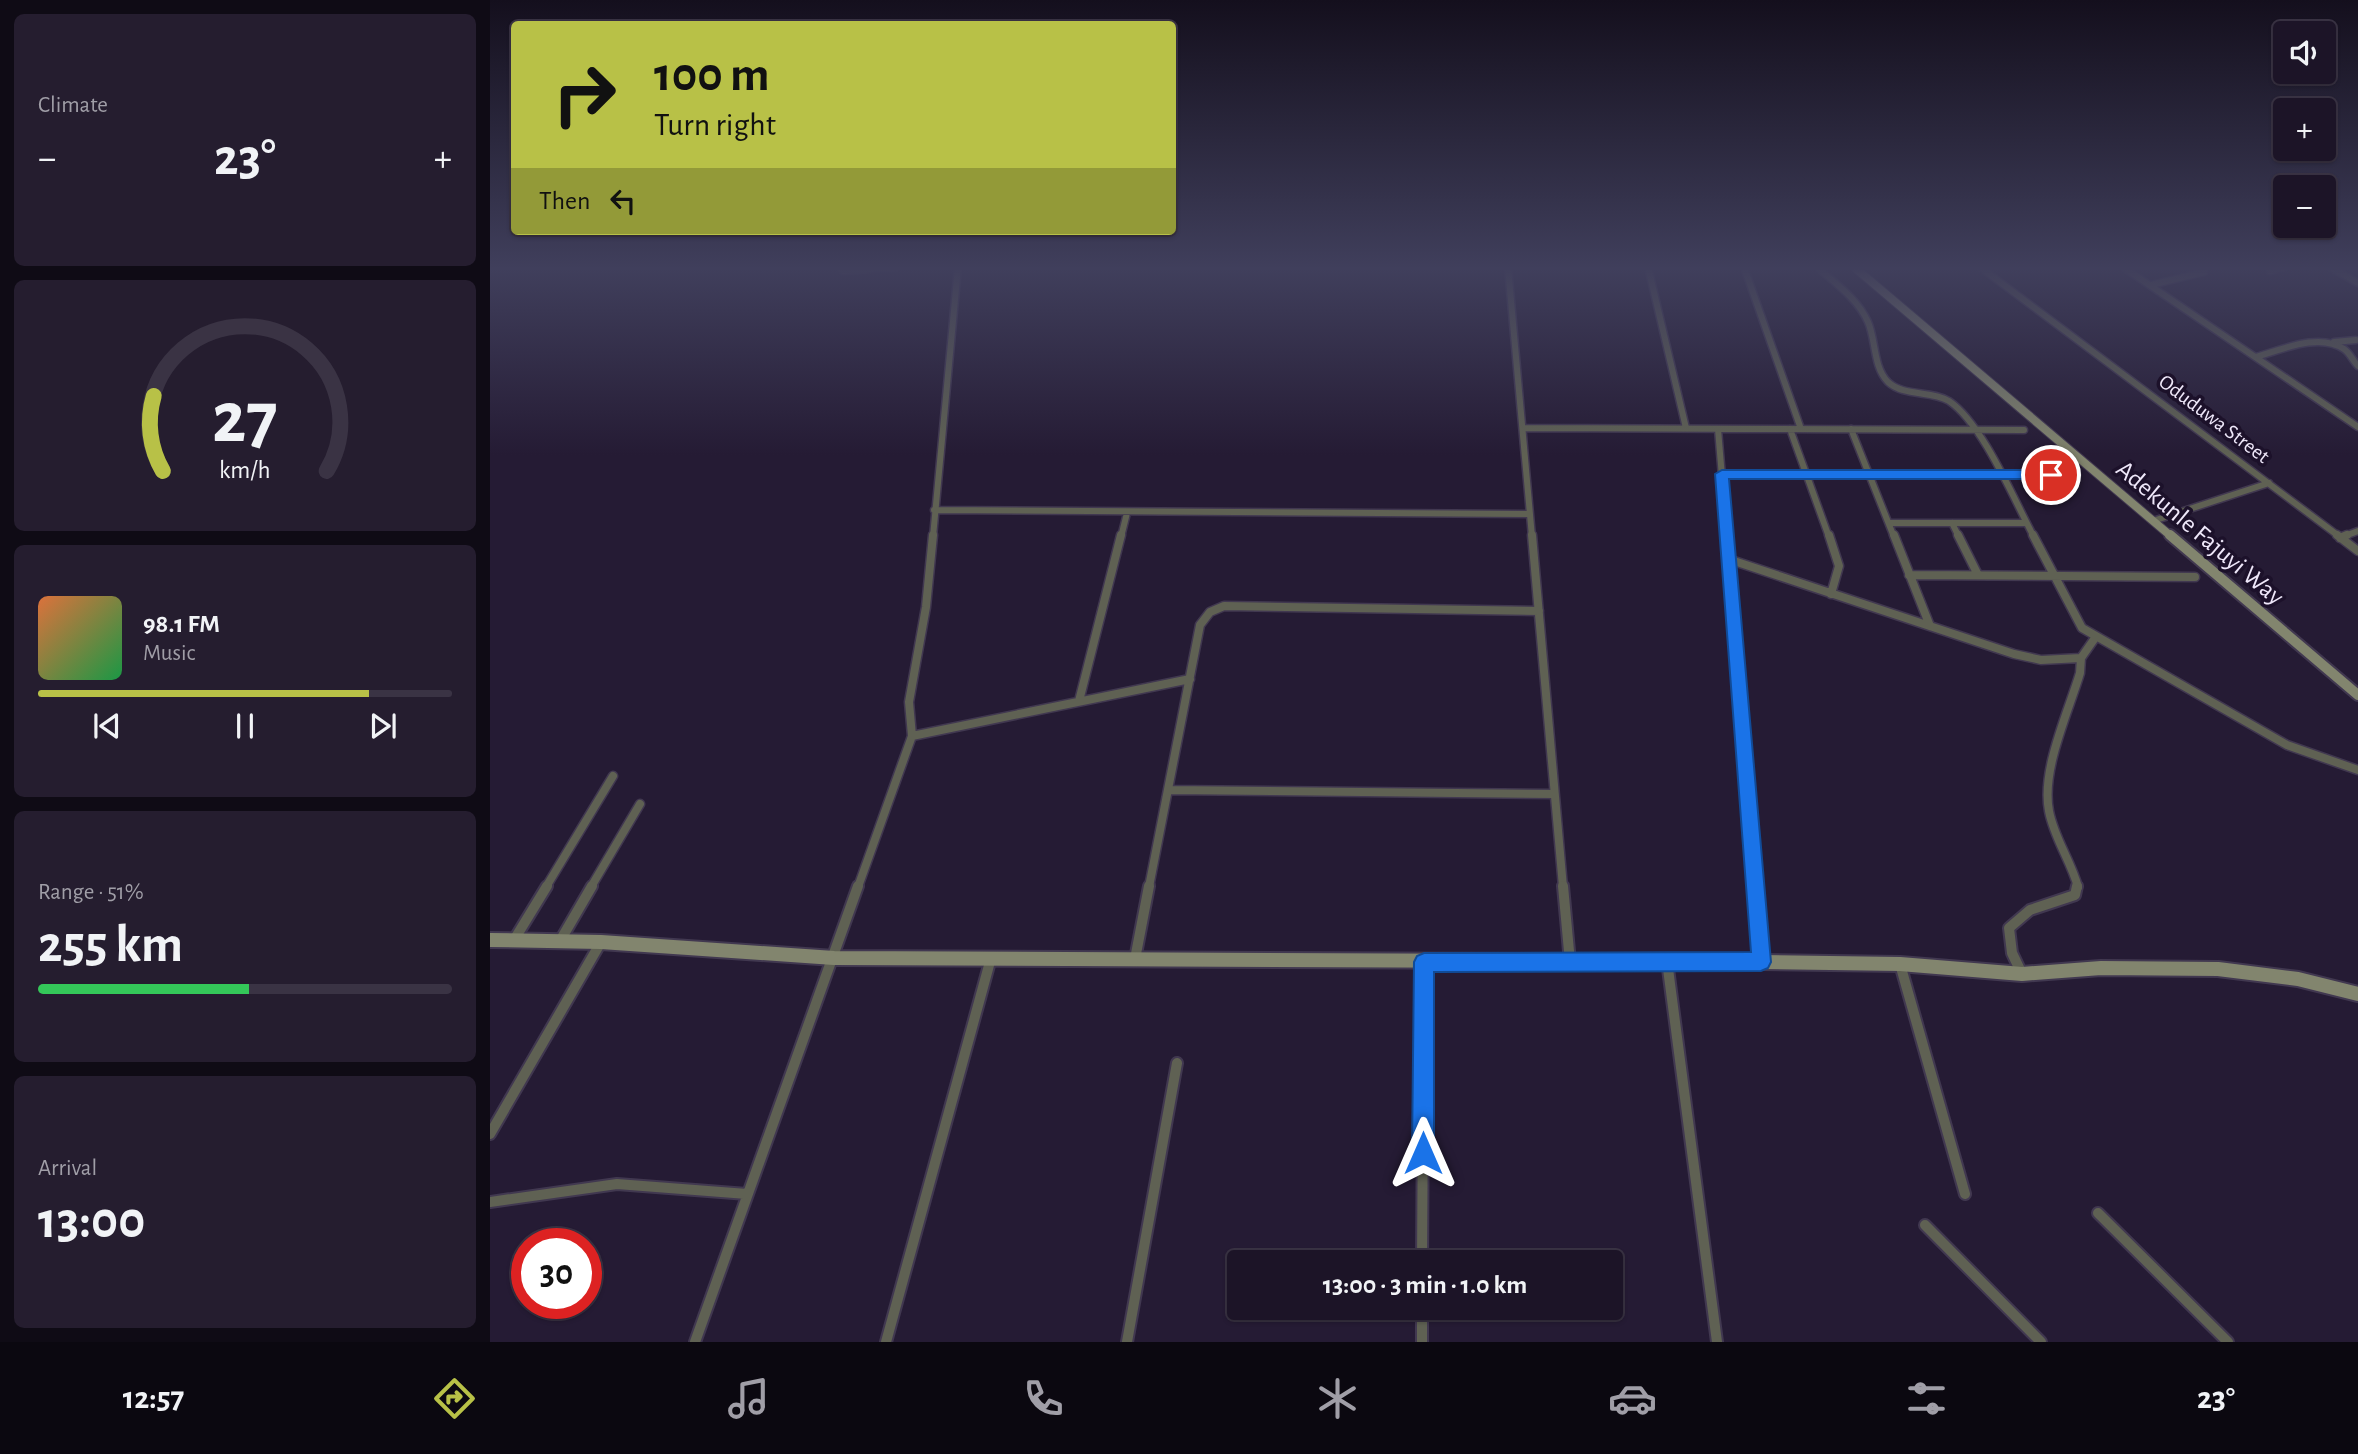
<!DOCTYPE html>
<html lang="en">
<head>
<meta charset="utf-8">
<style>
	:root { --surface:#1c1427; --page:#251d2f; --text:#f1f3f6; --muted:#a09ea7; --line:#3a3344; --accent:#b8c147 }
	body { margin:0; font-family:"Alegreya Sans",sans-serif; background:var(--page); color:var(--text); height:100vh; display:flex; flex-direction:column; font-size:26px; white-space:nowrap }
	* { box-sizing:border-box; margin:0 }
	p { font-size:23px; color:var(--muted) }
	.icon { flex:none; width:38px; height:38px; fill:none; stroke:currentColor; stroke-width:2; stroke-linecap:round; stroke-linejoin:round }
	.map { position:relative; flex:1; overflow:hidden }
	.panel { display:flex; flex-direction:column; gap:14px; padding:14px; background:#0f0b15; width:490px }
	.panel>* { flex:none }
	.banner { position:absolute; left:21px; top:21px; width:665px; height:214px; border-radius:7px; box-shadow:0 2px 5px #0004,0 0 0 2px var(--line); background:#b8c147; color:#111; overflow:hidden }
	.fabs { position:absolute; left:1783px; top:21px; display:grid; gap:14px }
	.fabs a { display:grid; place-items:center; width:63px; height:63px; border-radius:7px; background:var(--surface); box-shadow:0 2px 5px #0004,0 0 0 2px var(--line); font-size:35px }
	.speed { position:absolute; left:21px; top:1228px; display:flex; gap:14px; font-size:35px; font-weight:700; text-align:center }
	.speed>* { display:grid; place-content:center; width:91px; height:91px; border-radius:50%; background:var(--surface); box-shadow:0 2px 5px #0004,0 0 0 2px var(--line); line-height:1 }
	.speed .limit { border:10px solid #d22; background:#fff; color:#111 }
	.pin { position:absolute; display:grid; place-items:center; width:60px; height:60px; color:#fff; margin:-30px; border:4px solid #fff; border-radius:50%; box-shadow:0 2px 7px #0007 }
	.me { position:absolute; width:77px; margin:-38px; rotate:0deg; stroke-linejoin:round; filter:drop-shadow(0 0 5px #0008) }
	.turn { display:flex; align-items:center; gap:24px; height:147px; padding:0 28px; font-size:32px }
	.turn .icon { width:91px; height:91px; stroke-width:2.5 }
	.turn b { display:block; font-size:49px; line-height:60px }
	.then { display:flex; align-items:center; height:66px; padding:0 28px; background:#0003; gap:14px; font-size:26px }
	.big { font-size:52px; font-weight:700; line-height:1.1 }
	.panel .tile { flex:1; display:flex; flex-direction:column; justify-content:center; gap:10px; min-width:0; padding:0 24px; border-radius:10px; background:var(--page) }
	.panel .dial { align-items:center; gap:0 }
	.dial svg { height:182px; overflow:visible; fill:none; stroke:var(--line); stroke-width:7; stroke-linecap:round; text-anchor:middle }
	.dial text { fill:var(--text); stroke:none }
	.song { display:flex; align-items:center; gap:21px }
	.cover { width:84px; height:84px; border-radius:10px; background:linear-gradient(135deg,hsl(20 70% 55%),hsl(140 70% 35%)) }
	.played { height:7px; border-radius:4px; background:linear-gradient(90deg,var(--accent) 80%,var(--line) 80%) }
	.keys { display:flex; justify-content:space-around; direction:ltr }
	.heat { display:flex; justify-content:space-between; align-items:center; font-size:38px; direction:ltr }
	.charge { height:10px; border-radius:5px; background:linear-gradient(90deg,#34c759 51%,var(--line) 0) }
	.trip { position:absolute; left:737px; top:1250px; width:396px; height:70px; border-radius:7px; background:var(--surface); box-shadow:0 2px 5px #0004,0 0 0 2px var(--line); font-weight:700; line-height:70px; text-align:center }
	.tabs { display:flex; height:112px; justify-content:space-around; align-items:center; background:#0b0810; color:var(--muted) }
	.tabs .icon { width:49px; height:49px }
	.tabs .on { color:var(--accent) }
	.tabs b { font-size:32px; color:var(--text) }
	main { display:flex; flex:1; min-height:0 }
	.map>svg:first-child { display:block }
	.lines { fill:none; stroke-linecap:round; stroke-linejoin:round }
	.street-far2-casing { stroke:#413850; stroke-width:9 }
	.street-far1-casing { stroke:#413850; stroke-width:11 }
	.street-casing { stroke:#413850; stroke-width:14 }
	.secondary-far2-casing { stroke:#413850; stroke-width:10 }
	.secondary-far1-casing { stroke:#413850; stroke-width:14 }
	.secondary-casing { stroke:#413850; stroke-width:18 }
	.street-far2 { stroke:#5f6153; stroke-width:6 }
	.street-far1 { stroke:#5f6153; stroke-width:8 }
	.street { stroke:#5f6153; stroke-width:10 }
	.secondary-far2 { stroke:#82856e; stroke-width:8 }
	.secondary-far1 { stroke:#82856e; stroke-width:10 }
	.secondary { stroke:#82856e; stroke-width:14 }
	.route { fill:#1a73e8; stroke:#114b97; stroke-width:2 }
	.labels { text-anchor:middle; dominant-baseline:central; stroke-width:7; stroke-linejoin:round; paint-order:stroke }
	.far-street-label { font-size:21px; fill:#efe8fa; stroke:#1c112a }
	.street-label { font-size:26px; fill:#efe8fa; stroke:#1c112a }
</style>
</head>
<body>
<main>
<section class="panel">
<div class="tile"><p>Climate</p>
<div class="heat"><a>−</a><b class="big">23°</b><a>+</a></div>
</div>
<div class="tile dial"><svg viewBox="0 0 100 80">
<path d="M14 69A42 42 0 1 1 86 69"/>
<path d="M14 69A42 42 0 0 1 10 36" stroke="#b8c147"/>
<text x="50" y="56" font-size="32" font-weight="700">27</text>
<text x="50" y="72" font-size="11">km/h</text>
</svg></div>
<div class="tile">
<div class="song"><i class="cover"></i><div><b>98.1 FM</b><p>Music</p></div></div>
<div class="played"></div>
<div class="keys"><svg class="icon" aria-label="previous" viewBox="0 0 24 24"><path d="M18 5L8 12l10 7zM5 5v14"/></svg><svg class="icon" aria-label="pause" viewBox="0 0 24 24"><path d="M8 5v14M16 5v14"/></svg><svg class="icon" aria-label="next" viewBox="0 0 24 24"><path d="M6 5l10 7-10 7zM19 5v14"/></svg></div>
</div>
<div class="tile"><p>Range · 51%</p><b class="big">255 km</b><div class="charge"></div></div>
<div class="tile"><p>Arrival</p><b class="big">13:00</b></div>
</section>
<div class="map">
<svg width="1868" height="1342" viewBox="0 0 1868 1342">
	<rect width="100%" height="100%" fill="#251b34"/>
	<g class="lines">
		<defs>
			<path id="street-far2" d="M350 267 353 271 407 267
				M1018 267 1042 537
				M1158 267 1196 428
				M1254 267 1311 429
				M1327 267C1345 283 1368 299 1378 322 1386 340 1383 367 1398 382 1414 397 1441 390 1459 401 1493 424 1524 500 1544 537
				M1490 267 1850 537
				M1633 267 1868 427
				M1840 267 1868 283
				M1780 271 1795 267
				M1661 285 1714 272
				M1844 342 1866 340
				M1766 357C1791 350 1829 332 1854 349 1860 353 1863 361 1868 366
				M1033 428 1534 430
				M1228 429 1237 537
				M1300 429 1339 537
				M1361 429 1404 537
				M1232 474 1587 475
				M444 510 1040 514
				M1663 521 1779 483
				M1399 523H1535
				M1462 523 1469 537
				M443 537 468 267
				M631 537 637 513
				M1852 537 1868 531"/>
			<path id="street-far1" d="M1042 535 1073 887
				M1237 535 1265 887
				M1339 535 1349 566 1341 594
				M1404 535 1440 626
				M1468 535 1488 575
				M1543 535 1592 628 1797 745 1868 770
				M1847 535 1868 551
				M1850 538 1857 535
				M1238 559 1524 654 1551 660 1591 658 1605 638
				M1419 575 1705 577
				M589 701 631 535
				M422 736 700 679
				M679 790 1064 794
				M56 887 123 776
				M101 887 150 804
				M368 887 422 736 419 702 436 607 443 535
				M659 887 710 625 720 612 734 606 1049 611
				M1588 887C1581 861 1564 838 1559 811 1551 770 1578 713 1590 673L1591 658"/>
			<path id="street" d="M1073 886 1080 962
				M1265 886 1271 962
				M24 940 57 886
				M70 941 102 886
				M645 959 659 886
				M1177 961 1227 1342
				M1410 964 1475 1194
				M1532 974 1522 953 1519 928 1540 910 1585 895 1587 886
				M0 1134 111 942
				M0 1202 127 1184 257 1194
				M1608 1213 1738 1342
				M1435 1225 1551 1342
				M932 1262 934 962
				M932 1307V1342
				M205 1342 368 886
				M396 1342 501 958
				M637 1342 687 1063"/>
			<path id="secondary-far2" d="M1364 267 1682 537"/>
			<path id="secondary-far1" d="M1680 535 1868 695"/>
			<path id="secondary" d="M0 940 111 942 344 958 1271 962 1410 964 1532 974 1611 968 1728 969 1808 979 1868 994"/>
		</defs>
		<use href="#street-far2" class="street-far2-casing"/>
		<use href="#street-far1" class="street-far1-casing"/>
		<use href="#street" class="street-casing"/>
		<use href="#secondary-far2" class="secondary-far2-casing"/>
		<use href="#secondary-far1" class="secondary-far1-casing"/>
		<use href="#secondary" class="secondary-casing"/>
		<use href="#street-far2" class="street-far2"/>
		<use href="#street-far1" class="street-far1"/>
		<use href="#street" class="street"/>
		<use href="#secondary-far2" class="secondary-far2"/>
		<use href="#secondary-far1" class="secondary-far1"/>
		<use href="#secondary" class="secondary"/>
	</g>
	<linearGradient id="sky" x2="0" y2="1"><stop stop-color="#140f1d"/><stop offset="0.59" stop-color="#403f5c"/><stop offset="1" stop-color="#403f5c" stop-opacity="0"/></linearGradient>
	<rect width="1868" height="455" fill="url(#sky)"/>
	<path class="route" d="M1232 470H1561L1568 475 1561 479H1239L1281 962 1278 968 1271 971 944 972V1153L941 1160 933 1164 925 1160 922 1153 924 962 927 956 934 953 1261 952 1225 474Z"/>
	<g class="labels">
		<g class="far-street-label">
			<text transform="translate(1724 419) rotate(37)">Oduduwa Street</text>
		</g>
		<g class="street-label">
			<text transform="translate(1710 533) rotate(40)">Adekunle Fajuyi Way</text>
		</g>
	</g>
</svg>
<div class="fabs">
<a><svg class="icon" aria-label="sound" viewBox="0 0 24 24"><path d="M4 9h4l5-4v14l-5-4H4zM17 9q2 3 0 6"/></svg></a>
<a>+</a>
<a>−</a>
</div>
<div class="speed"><div class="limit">30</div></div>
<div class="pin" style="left:1561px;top:475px;background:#d93025"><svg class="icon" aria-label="arrive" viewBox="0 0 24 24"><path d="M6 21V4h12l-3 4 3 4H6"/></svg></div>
<svg class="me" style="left:933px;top:1153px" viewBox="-20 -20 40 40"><path d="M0-17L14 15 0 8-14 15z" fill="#1a73e8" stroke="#fff" stroke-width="4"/></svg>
<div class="trip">13:00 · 3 min · 1.0 km</div>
<div class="banner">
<div class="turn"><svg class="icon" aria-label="right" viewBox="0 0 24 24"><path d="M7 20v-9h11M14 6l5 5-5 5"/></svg><div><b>100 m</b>Turn right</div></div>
<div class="then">Then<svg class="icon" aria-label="left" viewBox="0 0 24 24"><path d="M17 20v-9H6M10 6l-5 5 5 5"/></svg></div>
</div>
</div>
</main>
<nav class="tabs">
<b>12:57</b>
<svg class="icon on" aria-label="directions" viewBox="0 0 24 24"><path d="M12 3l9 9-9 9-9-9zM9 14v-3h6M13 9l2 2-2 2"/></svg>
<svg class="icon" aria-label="music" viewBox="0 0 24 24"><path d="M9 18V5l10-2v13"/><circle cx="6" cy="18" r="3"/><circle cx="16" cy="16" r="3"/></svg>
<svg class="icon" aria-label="phone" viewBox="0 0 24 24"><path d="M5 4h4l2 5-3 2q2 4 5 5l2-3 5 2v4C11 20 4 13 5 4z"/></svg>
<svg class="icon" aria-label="climate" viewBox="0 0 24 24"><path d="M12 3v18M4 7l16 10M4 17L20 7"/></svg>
<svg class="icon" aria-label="car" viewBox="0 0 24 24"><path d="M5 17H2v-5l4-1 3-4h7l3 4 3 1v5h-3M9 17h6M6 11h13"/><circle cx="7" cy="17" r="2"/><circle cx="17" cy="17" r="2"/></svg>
<svg class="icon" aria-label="filters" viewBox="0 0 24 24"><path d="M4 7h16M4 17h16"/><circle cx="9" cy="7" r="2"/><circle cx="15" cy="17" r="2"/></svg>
<b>23°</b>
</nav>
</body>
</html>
